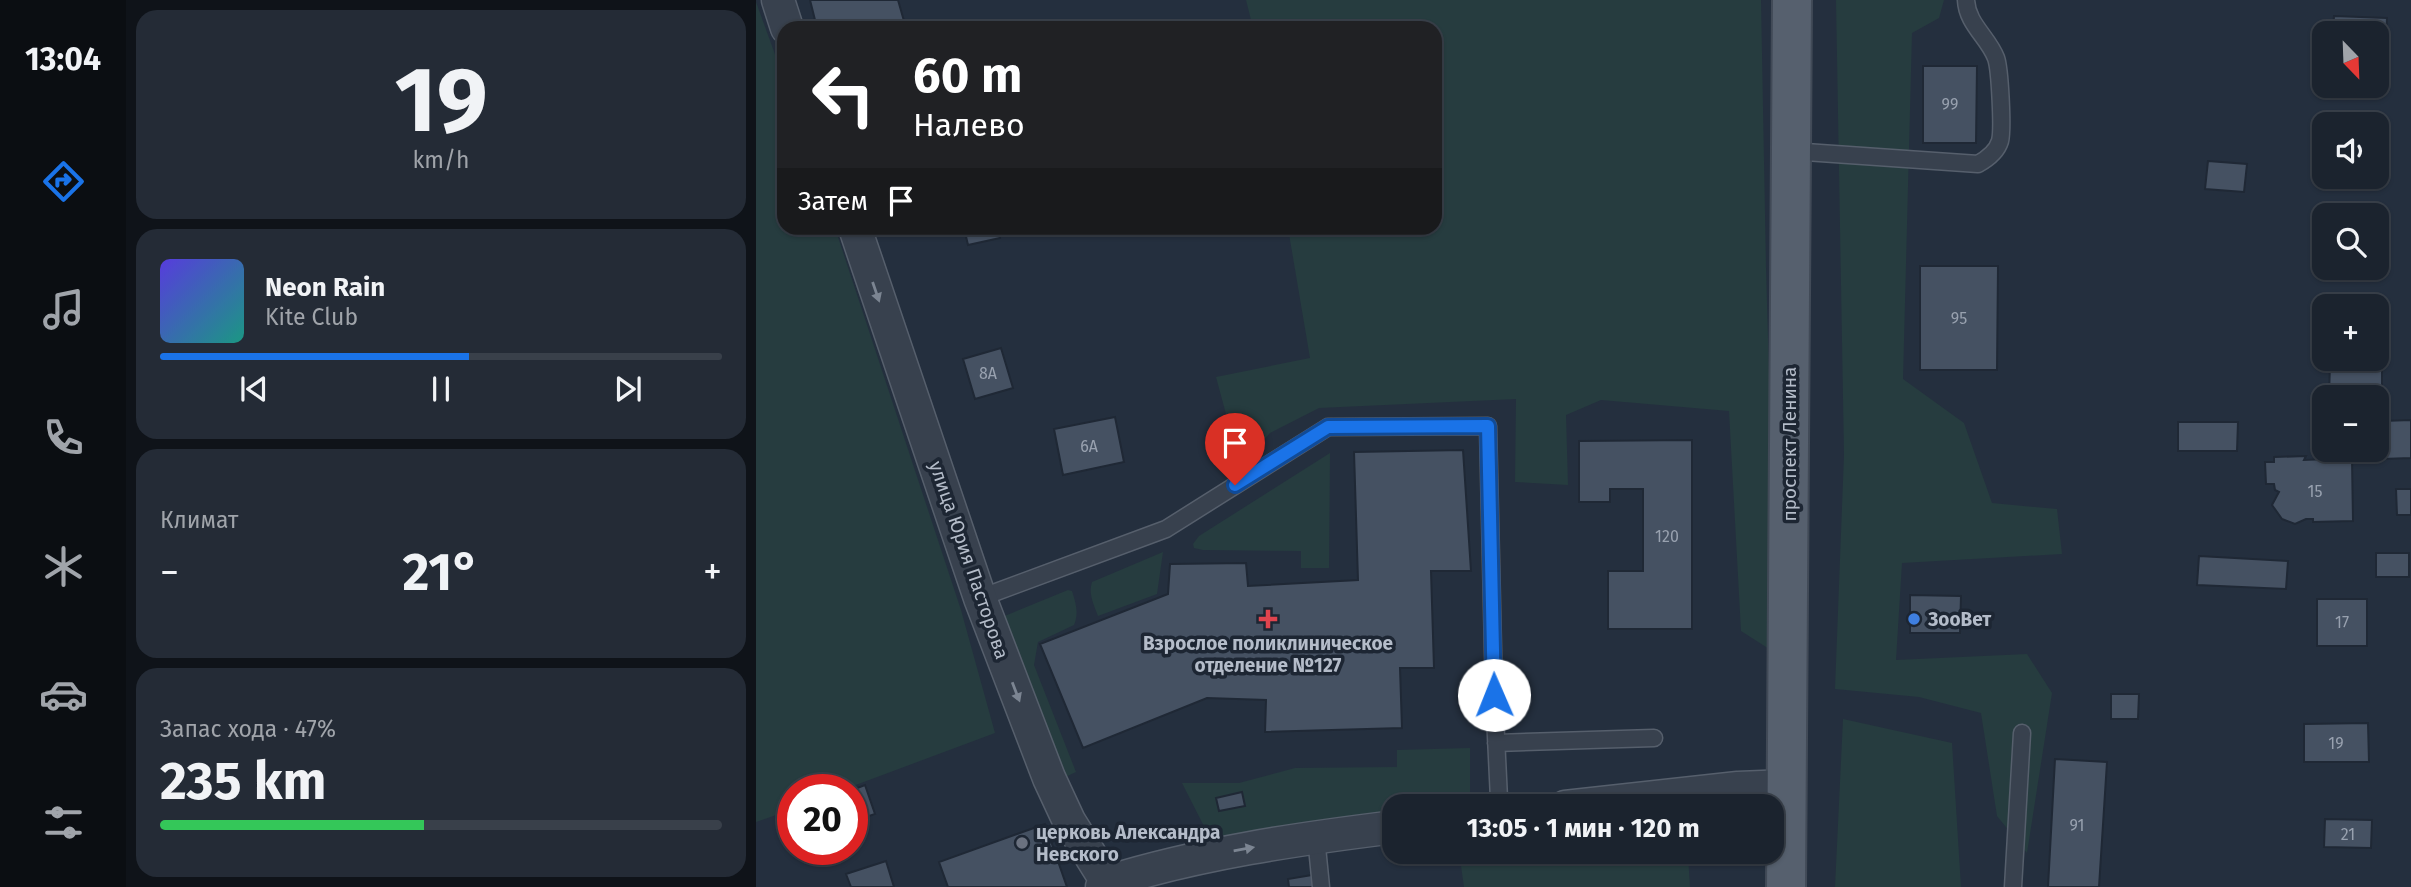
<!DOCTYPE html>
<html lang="ru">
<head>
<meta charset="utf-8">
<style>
	:root { --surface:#1b232e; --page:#242b36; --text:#f1f3f6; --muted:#a0a4aa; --line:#39404a; --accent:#1a73e8 }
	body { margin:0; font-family:"Fira Sans",sans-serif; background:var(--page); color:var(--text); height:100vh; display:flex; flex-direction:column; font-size:26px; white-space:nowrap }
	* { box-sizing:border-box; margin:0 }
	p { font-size:23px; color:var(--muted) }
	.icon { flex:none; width:38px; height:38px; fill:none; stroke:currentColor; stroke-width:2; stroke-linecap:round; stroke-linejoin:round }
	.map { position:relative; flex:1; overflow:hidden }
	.panel { display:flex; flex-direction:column; gap:10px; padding:10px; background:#0f1319; width:630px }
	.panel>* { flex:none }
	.guide { position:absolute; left:21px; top:21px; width:665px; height:214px; border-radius:21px; box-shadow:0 2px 5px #0004,0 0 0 2px var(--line); background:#202124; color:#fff; overflow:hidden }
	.needle { width:46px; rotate:157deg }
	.tools { position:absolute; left:1556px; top:21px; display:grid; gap:14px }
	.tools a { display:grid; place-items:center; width:77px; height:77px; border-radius:14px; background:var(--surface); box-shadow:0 2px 5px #0004,0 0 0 2px var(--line); font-size:35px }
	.speed { position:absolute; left:21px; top:774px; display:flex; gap:14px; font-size:35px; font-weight:700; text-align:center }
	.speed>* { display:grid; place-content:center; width:91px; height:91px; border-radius:50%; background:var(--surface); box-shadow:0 2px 5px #0004,0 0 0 2px var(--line); line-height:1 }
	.speed .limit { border:10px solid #d22; background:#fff; color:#111 }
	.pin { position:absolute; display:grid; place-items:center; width:60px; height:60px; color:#fff; margin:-72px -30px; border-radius:50% 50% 50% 0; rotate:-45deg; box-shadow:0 0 7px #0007 }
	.pin .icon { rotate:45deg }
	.me { position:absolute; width:77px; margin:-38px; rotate:359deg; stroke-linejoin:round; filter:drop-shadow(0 0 5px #0008) }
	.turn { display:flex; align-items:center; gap:24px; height:147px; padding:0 21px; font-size:32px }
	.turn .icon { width:91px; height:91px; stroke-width:2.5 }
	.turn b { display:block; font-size:49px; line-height:60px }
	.then { display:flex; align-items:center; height:66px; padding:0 21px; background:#0003; gap:14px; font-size:26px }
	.big { font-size:52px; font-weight:700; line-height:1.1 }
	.panel .tile { flex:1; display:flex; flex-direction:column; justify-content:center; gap:10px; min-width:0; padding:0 24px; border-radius:21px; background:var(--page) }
	.panel .dial { align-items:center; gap:0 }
	.dial b { font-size:91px; line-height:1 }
	.song { display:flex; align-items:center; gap:21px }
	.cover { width:84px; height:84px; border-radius:10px; background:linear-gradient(135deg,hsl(250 70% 55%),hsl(170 70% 35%)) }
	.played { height:7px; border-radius:4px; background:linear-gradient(90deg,var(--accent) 55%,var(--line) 55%) }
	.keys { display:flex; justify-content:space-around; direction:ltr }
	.heat { display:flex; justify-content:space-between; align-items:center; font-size:38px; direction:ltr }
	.charge { height:10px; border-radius:5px; background:linear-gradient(90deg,#34c759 47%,var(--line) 0) }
	.trip { position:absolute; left:626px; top:794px; width:402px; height:70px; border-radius:21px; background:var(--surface); box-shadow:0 2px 5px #0004,0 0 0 2px var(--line); font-weight:700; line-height:70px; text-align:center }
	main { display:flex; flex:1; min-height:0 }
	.tabs { display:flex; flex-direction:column; width:126px; justify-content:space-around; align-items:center; background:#0b0e12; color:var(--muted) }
	.tabs .icon { width:49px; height:49px }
	.tabs .active { color:var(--accent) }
	.tabs b { font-size:32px; color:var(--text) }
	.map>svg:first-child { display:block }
	.green { fill:#263c3f }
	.building { fill:#455162; stroke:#1f2835; stroke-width:2 }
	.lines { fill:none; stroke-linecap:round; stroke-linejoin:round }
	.service-casing { stroke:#565f6c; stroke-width:19 }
	.minor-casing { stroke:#565f6c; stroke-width:35 }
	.primary-casing { stroke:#414a57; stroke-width:42 }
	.service { stroke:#38414e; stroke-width:16 }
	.minor { stroke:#38414e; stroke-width:32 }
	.primary { stroke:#56606e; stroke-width:38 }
	.oneway { fill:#7c8592 }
	.route-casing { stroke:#114b97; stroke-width:18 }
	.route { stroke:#1a73e8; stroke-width:12 }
	.health-dot { fill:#e0444e; stroke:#1d2633; stroke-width:2.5 }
	.shop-dot { fill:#3f7fe0; stroke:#1d2633; stroke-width:2.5 }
	.worship-dot { fill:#6b7280; stroke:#1d2633; stroke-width:2.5 }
	.labels { text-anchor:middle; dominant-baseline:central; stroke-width:7; stroke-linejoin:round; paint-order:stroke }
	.number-label { font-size:16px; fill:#98a1af }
	.street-label { font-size:19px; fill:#b4bcc9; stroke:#1d2633 }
	.poi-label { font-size:19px; font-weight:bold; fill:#b4bcc9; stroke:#1d2633; text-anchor:start }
</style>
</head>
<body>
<main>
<nav class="tabs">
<b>13:04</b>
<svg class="icon active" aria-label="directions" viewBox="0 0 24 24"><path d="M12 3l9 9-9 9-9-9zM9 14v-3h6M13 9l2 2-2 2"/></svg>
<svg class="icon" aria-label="music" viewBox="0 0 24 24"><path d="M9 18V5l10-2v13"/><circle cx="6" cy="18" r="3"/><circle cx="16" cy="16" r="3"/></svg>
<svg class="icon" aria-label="phone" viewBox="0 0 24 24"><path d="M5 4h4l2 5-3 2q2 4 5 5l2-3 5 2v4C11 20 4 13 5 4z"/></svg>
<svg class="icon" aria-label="climate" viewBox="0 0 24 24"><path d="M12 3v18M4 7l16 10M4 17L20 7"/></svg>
<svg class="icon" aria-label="car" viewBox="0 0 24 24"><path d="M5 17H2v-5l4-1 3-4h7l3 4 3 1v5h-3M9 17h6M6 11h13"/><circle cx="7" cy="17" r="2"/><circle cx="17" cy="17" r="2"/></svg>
<svg class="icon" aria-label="filters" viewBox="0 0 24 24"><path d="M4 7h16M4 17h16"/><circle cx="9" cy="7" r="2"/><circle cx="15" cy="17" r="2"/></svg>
</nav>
<section class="panel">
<div class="tile dial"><b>19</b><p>km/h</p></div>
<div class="tile">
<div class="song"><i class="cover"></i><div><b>Neon Rain</b><p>Kite Club</p></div></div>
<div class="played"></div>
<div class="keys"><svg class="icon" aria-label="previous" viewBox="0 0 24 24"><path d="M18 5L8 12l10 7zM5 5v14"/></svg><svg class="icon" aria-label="pause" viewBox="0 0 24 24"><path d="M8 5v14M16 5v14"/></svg><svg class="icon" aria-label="next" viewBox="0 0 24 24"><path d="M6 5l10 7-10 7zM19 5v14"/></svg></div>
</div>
<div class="tile"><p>Климат</p>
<div class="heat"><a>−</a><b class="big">21°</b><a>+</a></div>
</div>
<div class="tile"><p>Запас хода · 47%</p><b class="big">235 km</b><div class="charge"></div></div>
</section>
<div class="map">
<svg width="1655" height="887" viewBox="0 0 1655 887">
	<rect width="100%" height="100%" fill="#242f3e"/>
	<path class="green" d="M490 0H1005L1010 268 1021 654 985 631 973 411 845 400 810 415 812 485 759 482 760 399 563 408 514 433 484 466 460 377 554 358 532 228H679V28H497Z
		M1080 0H1188L1183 18 1156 33 1147 379 1208 423 1236 503 1301 509 1306 554 1146 563 1140 660 1271 654 1296 693 1271 853 1241 816 1225 713 1163 697 1079 689 1088 455Z
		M0 2 28 79V228H79L205 610 239 733 89 789H37V809L0 822Z
		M574 453 573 568H545V551L447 550 438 548 437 544 443 536Z
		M407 552 401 594 342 616C338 605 332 594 336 582Z
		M312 590 316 591C320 604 323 613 318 625L282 642 278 665 320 772 303 780 239 620Z
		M1087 719 1196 743 1205 887H1079Z
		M714 748V797L709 807H639V818L458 846 426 783H483L539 768 641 767V750Z
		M802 855H932L934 887H708L705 866Z"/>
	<path class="building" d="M54 0H142L150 28H61Z
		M1578 16 1631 18 1629 64H1620V33H1577Z
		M1167 66H1221L1220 143H1167Z
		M1620 143H1627L1626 181 1583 180V177H1620Z
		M1452 161 1491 164 1488 192 1449 189Z
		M208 228H242L244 238 212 245Z
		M1164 266H1242L1241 370H1164Z
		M1576 268H1616L1615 277H1575Z
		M245 348 257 388 219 399 207 359Z
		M1574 363H1626V397L1573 396Z
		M359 417 368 462 307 475 298 429Z
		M1655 420V458L1626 459V421Z
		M1422 422H1482L1481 451H1422Z
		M936 440V629H852V571H887V489H854V502H823V441Z
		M707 450 715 571H675L678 668H644L646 728 509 732 510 700 451 698 327 748 284 644 412 594 414 564 490 563 492 586 602 580 598 452Z
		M1550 456 1548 460 1596 458 1597 521 1557 522V519H1550L1539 524 1526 519 1516 505 1523 492 1519 490 1518 484H1510L1509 462H1518V457Z
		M1640 489H1655V515H1641Z
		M1620 553H1653V577H1620Z
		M1443 556 1532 561 1530 589 1441 585Z
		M1154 595 1205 596 1204 633H1154Z
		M1561 599H1611V646H1561Z
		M1355 694H1383L1382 719H1355Z
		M1612 723 1613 762H1548V724Z
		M1299 759 1351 762 1343 887H1292Z
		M109 785 119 814 96 822V790Z
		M486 792 489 806 463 811 460 798Z
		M1569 819 1616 820 1615 848 1568 847Z
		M289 824 311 887H192L183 862Z
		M130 861 138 887H95L90 874Z
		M556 875 558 887H533L532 879Z"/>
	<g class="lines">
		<defs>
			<path id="service" d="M1035 151 1222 164C1231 159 1241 151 1244 141 1247 130 1244 69 1240 58 1232 37 1211 24 1210 0
				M224 598 410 529 572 427 732 426 738 695 743 799
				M740 743 898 738
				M560 837 565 887
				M1257 887 1266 733"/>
			<path id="minor" d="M22 0 31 28
				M99 228 224 598 293 778 313 821 351 882
				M809 807 982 788 1032 786
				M346 887 351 882C445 853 541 839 639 827"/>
			<path id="primary" d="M1030 887 1036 0"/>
		</defs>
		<use href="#service" class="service-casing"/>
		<use href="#minor" class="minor-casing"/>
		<use href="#primary" class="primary-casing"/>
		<use href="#service" class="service"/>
		<use href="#minor" class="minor"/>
		<use href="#primary" class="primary"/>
	</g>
	<defs><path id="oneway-solid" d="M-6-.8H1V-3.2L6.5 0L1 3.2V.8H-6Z" transform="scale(1.75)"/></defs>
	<g class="oneway">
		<use href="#oneway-solid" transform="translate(120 292) rotate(71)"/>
		<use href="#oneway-solid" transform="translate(260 692) rotate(69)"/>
		<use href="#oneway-solid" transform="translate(488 849) rotate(-10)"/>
	</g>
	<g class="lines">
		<defs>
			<path id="route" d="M479 485 572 427 732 426 738 695"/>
		</defs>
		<use href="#route" class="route-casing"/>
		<use href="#route" class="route"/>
	</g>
	<path class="health-dot" d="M508.5 608.5h7v7h7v7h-7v7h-7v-7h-7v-7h7z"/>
	<circle class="shop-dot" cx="1158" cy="619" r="7"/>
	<circle class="worship-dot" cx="266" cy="843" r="7"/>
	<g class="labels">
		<g class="number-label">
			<text x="1194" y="104">99</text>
			<text x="1203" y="318">95</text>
			<text x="232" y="373">8А</text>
			<text x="333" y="446">6А</text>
			<text x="1559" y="491">15</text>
			<text x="911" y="536">120</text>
			<text x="1586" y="622">17</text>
			<text x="1580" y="743">19</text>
			<text x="1321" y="825">91</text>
			<text x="1592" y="834">21</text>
		</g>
		<g class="street-label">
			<text transform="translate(1033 444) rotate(-90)">проспект Ленина</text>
			<text transform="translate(213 560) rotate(71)">улица Юрия Пасторова</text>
		</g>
		<g class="poi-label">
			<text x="1172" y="619">ЗооВет</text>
			<text x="512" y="643" text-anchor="middle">Взрослое поликлиническое<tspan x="512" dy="22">отделение №127</tspan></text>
			<text x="280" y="832">церковь Александра<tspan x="280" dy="22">Невского</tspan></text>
		</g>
	</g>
</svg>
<div class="tools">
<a><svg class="needle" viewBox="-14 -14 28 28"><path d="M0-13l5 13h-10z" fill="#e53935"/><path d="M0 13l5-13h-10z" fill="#a0a4aa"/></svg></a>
<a><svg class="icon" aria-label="sound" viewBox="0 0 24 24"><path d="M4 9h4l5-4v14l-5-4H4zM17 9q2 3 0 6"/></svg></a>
<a><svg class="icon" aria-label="search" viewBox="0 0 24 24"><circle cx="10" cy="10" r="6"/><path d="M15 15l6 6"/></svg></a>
<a>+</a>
<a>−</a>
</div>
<div class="speed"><div class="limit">20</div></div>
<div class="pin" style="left:479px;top:485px;background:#d93025"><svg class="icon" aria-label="arrive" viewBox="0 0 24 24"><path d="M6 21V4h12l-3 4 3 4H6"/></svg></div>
<svg class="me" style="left:738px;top:695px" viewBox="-20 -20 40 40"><circle r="19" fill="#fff"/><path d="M0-13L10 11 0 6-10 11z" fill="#1a73e8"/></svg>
<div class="trip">13:05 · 1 мин · 120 m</div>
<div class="guide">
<div class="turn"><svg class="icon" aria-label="left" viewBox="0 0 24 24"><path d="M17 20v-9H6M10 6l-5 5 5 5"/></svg><div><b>60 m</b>Налево</div></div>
<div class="then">Затем<svg class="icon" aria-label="arrive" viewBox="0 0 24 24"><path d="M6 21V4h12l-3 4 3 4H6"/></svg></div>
</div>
</div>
</main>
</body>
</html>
